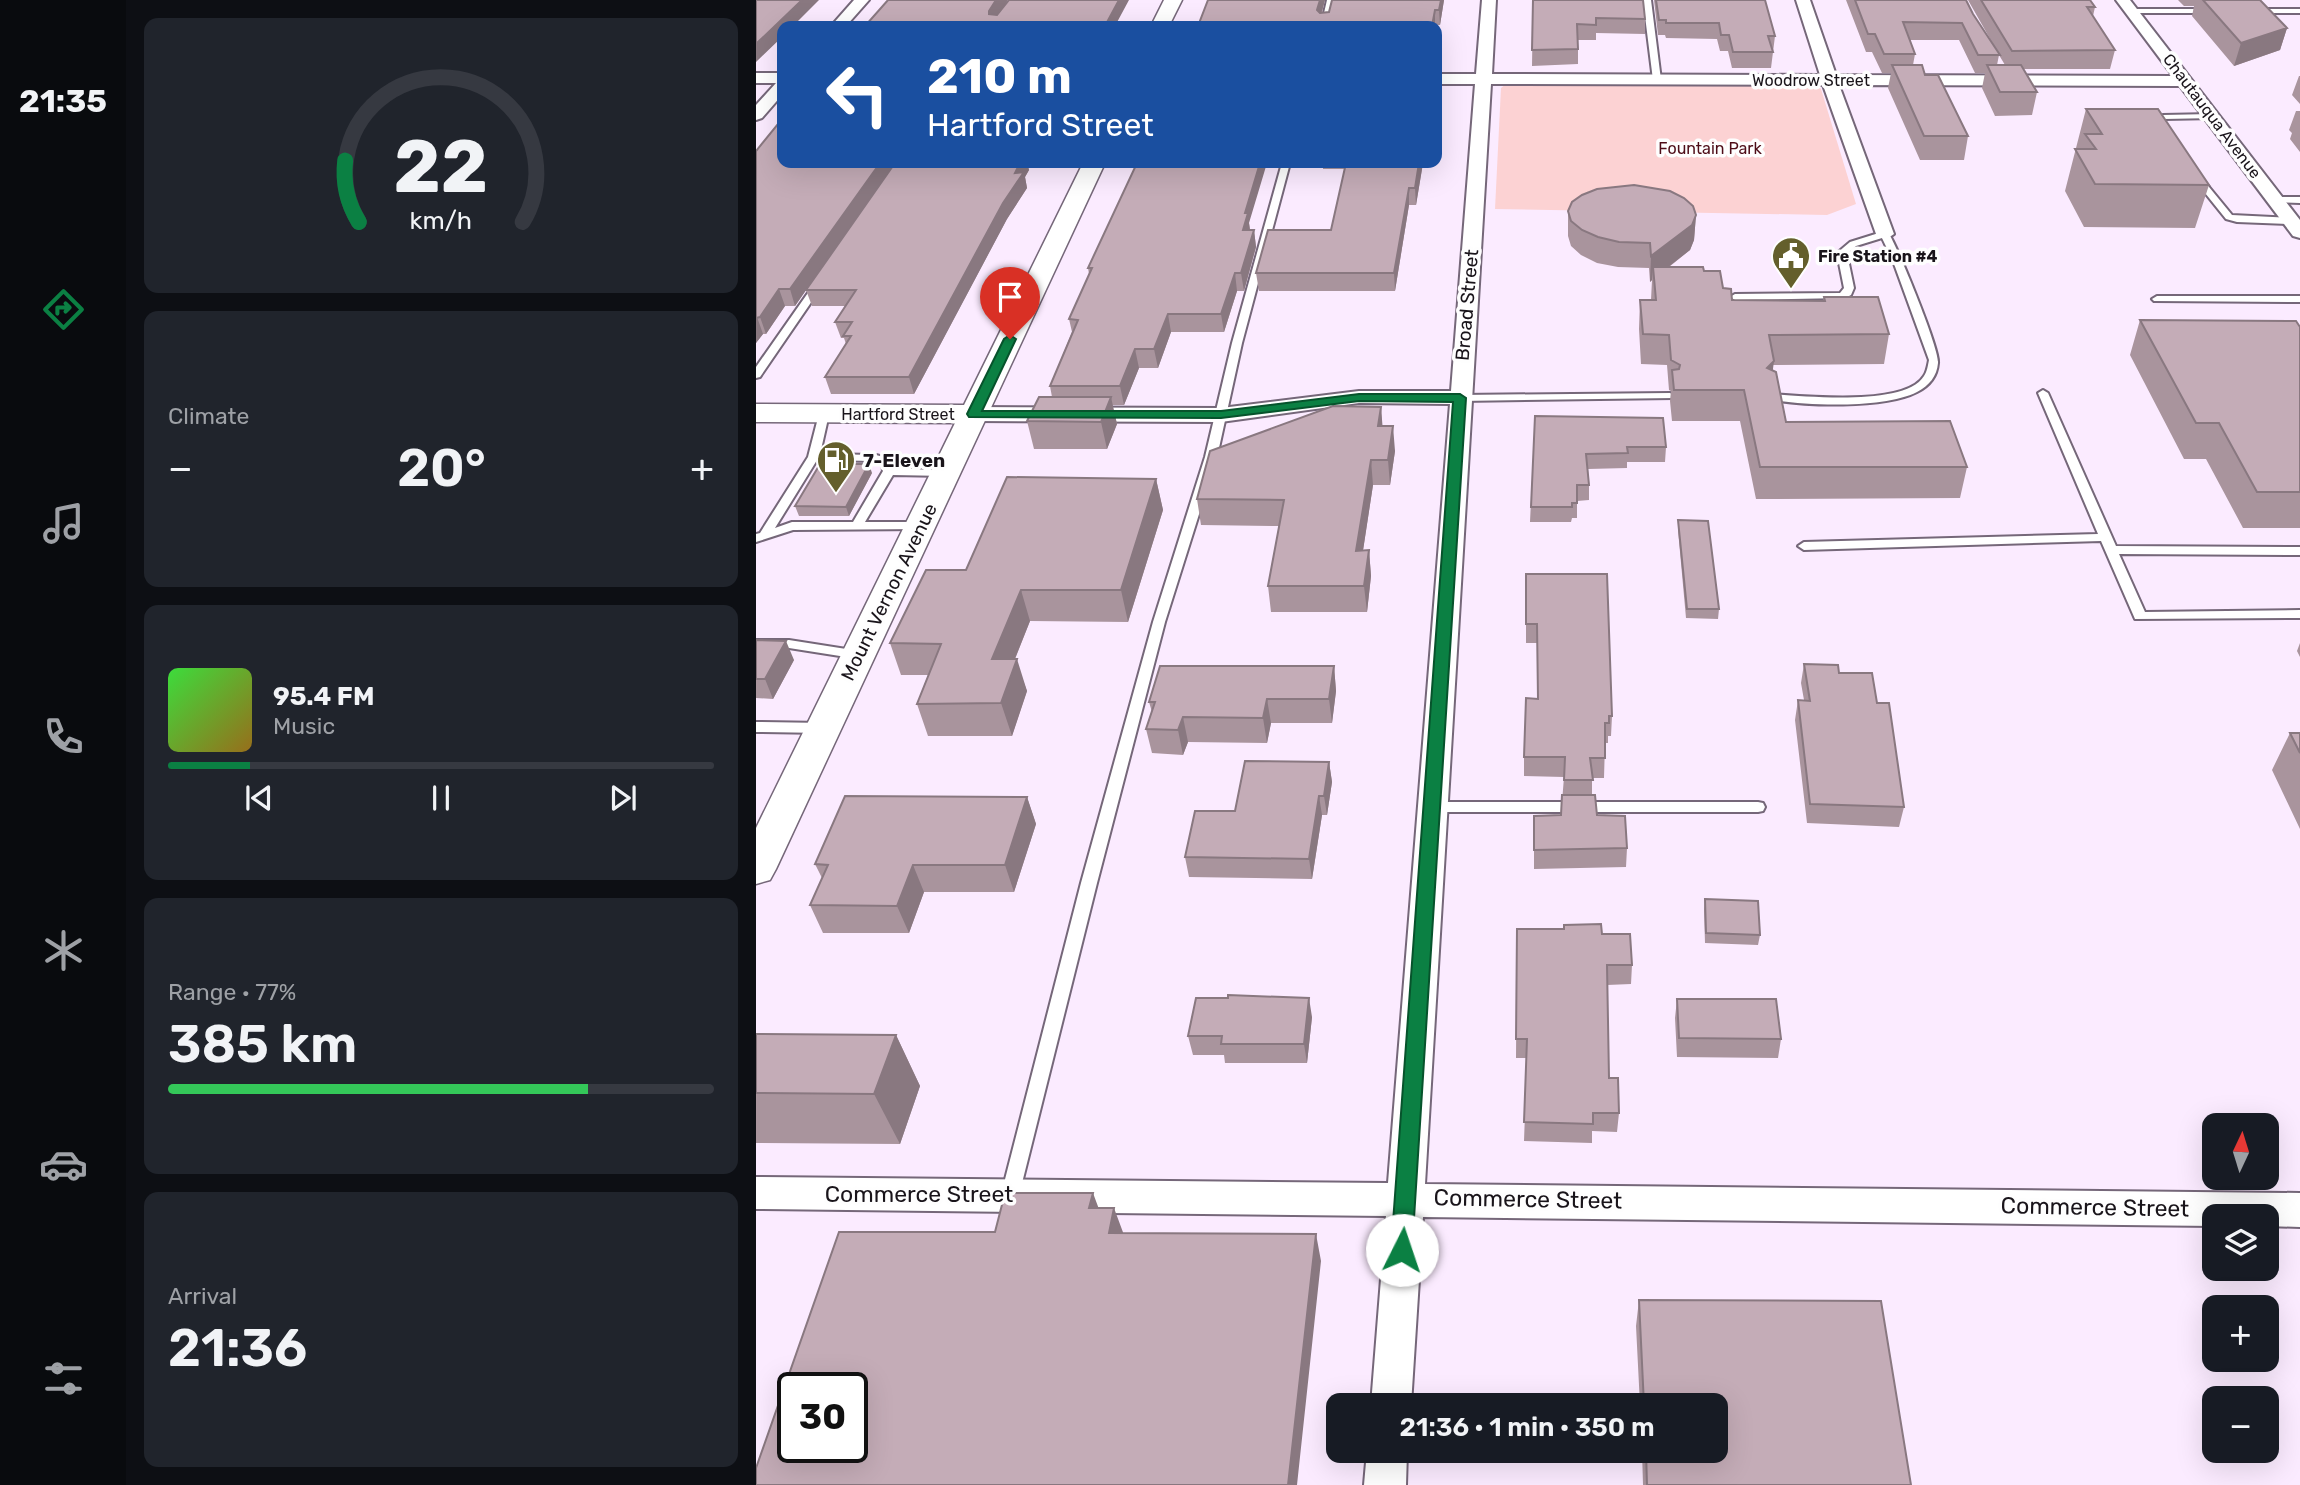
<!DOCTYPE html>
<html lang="en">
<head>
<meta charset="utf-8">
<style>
	:root { --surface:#171b24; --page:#20242c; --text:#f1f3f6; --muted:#9ea1a6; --line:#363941; --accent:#0b8043 }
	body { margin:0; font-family:Rubik,sans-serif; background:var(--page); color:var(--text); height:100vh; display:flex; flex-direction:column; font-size:26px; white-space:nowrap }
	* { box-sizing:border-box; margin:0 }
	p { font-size:23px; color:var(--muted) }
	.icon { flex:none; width:38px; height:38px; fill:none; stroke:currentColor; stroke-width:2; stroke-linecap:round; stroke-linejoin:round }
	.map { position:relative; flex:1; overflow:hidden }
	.details { display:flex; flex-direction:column; gap:18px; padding:18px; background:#0d0f14; width:630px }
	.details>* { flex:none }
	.guide { position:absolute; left:21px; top:21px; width:665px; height:147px; border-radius:14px; box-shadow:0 7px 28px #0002; background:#1a4fa0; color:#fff; overflow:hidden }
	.needle { width:46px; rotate:4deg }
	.controls { position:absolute; left:1446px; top:1113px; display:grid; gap:14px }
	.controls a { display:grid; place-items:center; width:77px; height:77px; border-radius:14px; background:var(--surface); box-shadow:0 7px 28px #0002; font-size:35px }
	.speed { position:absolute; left:21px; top:1372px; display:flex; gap:14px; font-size:35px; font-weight:700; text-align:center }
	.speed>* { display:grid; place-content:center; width:91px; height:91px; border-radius:50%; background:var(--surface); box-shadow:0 7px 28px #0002; line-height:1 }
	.speed .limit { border:4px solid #111; border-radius:10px; background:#fff; color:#111 }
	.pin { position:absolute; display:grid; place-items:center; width:60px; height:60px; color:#fff; margin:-72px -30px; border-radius:50% 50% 50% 0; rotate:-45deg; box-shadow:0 0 7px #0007 }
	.pin .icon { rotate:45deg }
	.me { position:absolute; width:77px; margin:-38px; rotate:4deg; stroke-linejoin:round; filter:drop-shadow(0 0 5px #0008) }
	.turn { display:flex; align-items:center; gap:24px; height:147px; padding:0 35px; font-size:32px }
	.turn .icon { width:91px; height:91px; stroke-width:2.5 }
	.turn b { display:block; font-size:49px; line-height:60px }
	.big { font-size:52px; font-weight:600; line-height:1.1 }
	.details .tile { flex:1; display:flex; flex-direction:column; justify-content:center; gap:10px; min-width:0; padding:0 24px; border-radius:14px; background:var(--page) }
	.details .dial { align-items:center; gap:0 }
	.dial svg { height:182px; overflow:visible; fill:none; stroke:var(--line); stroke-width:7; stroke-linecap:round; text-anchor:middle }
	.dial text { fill:var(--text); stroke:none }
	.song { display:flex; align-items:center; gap:21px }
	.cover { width:84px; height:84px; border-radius:10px; background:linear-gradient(135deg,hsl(120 70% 55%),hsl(40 70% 35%)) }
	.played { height:7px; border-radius:4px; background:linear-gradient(90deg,var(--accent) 15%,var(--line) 15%) }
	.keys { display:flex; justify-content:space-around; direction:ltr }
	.heat { display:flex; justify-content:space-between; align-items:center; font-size:38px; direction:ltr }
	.charge { height:10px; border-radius:5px; background:linear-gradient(90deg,#34c759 77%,var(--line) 0) }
	.trip { position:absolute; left:570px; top:1393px; width:402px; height:70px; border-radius:14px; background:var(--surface); box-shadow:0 7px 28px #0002; font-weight:600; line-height:70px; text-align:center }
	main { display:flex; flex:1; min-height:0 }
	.tabs { display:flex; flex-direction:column; width:126px; justify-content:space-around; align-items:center; background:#090b0e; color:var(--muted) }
	.tabs .icon { width:49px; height:49px }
	.tabs .active { color:var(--accent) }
	.tabs b { font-size:32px; color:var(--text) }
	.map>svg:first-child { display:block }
	.green { fill:#fcd2d3 }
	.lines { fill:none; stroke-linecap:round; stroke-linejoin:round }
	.service-casing { stroke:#756779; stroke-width:4 }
	.minor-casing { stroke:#756779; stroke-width:4 }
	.tertiary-casing { stroke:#756779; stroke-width:3 }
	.service { fill:#fff; fill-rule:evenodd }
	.minor { fill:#fff; fill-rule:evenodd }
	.tertiary { fill:#fff; fill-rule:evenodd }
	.wall { fill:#a9949d; fill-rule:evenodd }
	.shaded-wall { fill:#897880 }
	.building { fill:#c4acb7; stroke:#897880; stroke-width:2; fill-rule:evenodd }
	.route { fill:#0b8043; stroke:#07532c; stroke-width:2 }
	.labels { text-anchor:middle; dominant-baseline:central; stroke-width:7; stroke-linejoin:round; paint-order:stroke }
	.far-street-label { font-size:16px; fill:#19141a; stroke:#fefefe }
	.far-park-label { font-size:16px; fill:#4e0d18; stroke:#fefefe }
	.far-poi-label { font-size:16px; font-weight:bold; fill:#19141a; stroke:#fefefe; text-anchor:start }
	.street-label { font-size:19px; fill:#19141a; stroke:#fefefe }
	.poi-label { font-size:19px; font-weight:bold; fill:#19141a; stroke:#fefefe; text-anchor:start }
	.near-street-label { font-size:23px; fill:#19141a; stroke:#fefefe }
</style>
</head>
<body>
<main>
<nav class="tabs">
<b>21:35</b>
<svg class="icon active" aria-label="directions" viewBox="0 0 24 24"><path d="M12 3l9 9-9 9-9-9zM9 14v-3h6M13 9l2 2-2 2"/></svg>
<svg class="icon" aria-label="music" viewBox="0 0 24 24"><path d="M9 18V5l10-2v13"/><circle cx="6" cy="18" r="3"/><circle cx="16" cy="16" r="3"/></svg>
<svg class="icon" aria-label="phone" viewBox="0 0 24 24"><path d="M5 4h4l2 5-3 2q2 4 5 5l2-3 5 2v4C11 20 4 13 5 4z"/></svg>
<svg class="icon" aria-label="climate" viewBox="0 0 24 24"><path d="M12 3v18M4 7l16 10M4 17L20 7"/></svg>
<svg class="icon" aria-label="car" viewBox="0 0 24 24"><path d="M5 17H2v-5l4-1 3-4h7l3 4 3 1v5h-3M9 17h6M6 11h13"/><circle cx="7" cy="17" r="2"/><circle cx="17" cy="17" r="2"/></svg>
<svg class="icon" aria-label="filters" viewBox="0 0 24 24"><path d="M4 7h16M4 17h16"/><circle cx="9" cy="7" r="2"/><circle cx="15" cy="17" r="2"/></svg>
</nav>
<section class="details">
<div class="tile dial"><svg viewBox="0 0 100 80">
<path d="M14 69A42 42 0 1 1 86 69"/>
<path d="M14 69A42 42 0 0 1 8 42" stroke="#0b8043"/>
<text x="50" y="56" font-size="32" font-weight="700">22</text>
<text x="50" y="72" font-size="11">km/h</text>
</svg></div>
<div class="tile"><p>Climate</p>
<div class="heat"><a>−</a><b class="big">20°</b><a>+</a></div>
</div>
<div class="tile">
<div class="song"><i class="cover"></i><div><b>95.4 FM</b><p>Music</p></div></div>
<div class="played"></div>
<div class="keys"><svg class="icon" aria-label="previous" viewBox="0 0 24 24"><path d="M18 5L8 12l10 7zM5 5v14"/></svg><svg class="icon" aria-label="pause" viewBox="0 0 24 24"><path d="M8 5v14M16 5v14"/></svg><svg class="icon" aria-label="next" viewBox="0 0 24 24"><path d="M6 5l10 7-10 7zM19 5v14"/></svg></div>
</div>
<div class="tile"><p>Range · 77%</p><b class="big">385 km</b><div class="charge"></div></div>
<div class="tile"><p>Arrival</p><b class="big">21:36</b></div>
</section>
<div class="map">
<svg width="1544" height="1485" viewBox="0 0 1544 1485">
	<rect width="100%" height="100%" fill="#fbebff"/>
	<path class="green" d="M750 84H1060L1065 89 1100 204 1071 215 739 209 745 88Z"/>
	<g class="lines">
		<defs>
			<path id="service" d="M571 0H579L572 26H565Z
				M887 0H895L905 80 901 82 897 80Z
				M1376 9H1455L1459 11 1455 13H1373Z
				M1496 9H1544V13H1493Z
				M1456 114H1459V118L1408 119 1405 121 1410 131 1406 133H1403L1396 120 1407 115Z
				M526 163H534L486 343 461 457 409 622 341 883 263 1195 260 1201 254 1203 248 1201 245 1195 325 883 397 622 449 457 476 343Z
				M1441 175 1444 176 1476 215 1535 218 1540 221 1535 224 1481 222 1470 219 1437 178Z
				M1519 197H1544V203L1516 202V198Z
				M1126 232H1132C1142 248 1184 350 1182 363 1181 376 1173 386 1161 392 1128 409 1047 406 1011 399L1010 397 1015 394C1047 396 1149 407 1168 376 1171 372 1172 365 1173 360L1137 261 1126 238 1100 246 1091 254 1098 288 1095 295 1089 298 979 300 974 297 979 294 1084 293 1088 288 1081 253 1094 242Z
				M61 280 69 282 4 377 0 378V367Z
				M1401 296H1544V302L1398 301 1396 299Z
				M1287 390 1292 393 1360 546 1544 547V555L1363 554 1389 612 1544 610V618L1379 619 1345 541 1048 550 1042 546 1048 542 1342 534 1282 393Z
				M914 393 919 396 918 398 704 401 699 398 704 395Z
				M68 411 73 414 64 454 120 455 135 459 138 468 194 471V475L190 476 137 475 109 522H164L168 523 170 526 168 529 37 530 0 542V534L4 533 52 457 63 414ZM61 460 120 461 126 463 127 471 97 522H36L19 528Z
				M0 640H33L103 651 110 655 103 659 33 648H0Z
				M0 722 68 723 75 728 68 733 0 732Z
				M675 802H1002L1007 803 1009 807 1007 811 1002 812H675L670 811 668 807 670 803Z"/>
			<path id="minor" d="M98 0H113L90 26H75Z
				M726 0H740L736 74 1064 75 1040 0H1054L1080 75 1417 76 1360 0H1374L1544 220V238L1537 236 1424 86 1083 85 1138 234 1129 240 1120 234 1067 85 735 84 669 1184 1544 1193V1227L1510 1226V1216H1458V1226L667 1217 655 1405H615L630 1216 0 1209V1177L632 1183 694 404 603 403 465 422 218 421 210 419 207 414 210 409 218 407 465 408 603 391H695L719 84H681V74H720Z
				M0 73H26V95L6 118 0 120V105L20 83H0Z
				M611 1451H651L650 1485H608Z"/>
			<path id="tertiary" d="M408 0H426L413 26H395Z
				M327 163H349L20 869 14 880 0 884V828L199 423 0 422V404L208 405Z"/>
		</defs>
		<use href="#service" class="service-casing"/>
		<use href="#minor" class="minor-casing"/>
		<use href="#tertiary" class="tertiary-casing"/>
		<use href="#service" class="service"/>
		<use href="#minor" class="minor"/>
		<use href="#tertiary" class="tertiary"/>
	</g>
	<path class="wall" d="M452 0H569L566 13 573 12 576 0H688L684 25H680L679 26H442Z
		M777 0 889 19V34L840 33V40H822V64L776 66Z
		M898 0H1009L1019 36 1015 68H976L972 51H964L961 39 910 38 909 35H902Z
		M1090 0H1210L1217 14 1241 51 1212 0H1334L1339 7 1337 16 1359 50 1354 69H1267L1281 92 1276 115 1239 116 1226 88 1229 73H1219L1203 40H1154L1159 54 1157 65 1169 75 1212 136 1208 160H1164L1132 88 1135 73H1126L1116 52H1110ZM1243 55 1249 65H1241Z
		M1422 0H1504L1531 28 1524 50 1478 66 1436 16 1438 6H1428Z
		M1543 76H1544V104L1536 95Z
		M1330 109 1453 185 1439 228 1328 227 1309 191Z
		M1540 111H1544V152L1534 139 1536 133 1533 130Z
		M0 151 26 163H271L273 170 269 177 271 188 251 219 158 394H75L69 377 90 344 88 338H85L79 322 89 306H56L50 290 39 306H29L10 334H7L0 343Z
		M567 163H667L660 205H653L639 291H503L500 273 575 230 589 169H567Z
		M812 211 940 215 938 240 934 250 913 267 948 271 967 288 976 300 1067 301 1068 297 1133 334 1128 364 1017 365V371L1030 422 1211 467 1204 498 1000 499 984 421H916L914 401 915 391 913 390 911 365 885 364 883 329 884 300H895L896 280 894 282 893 268 862 267 841 263 825 255 815 246 812 236Z
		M493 223 494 230H498L500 247 488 291H481L468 332H415L402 368H383L368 405H356L361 424 351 449H278L271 421 296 397 294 386 316 332 313 319 333 274 332 268Z
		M1384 320 1544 327V528H1487L1450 459H1428L1374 355Z
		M625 407 626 426 639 451 634 485H617L607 550H613L615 576 611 612H515L512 586 523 526 445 525 441 499Z
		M779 416 910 447 909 462H871V468L832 469 833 485V500L821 501V518H816L815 522H774Z
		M116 473 93 516H43L39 506Z
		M400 479 407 510 372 622 274 621 259 659 271 691 256 736H172L161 704 172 675H145L134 643 210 570Z
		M922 520 963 609 962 619 930 618 922 530Z
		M770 574 856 716 855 736H852V743H849L848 778H836V795L841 815 871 848 870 867 778 869V816L805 815 808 777 768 776V757L781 699V643H770Z
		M0 640 38 660 17 699 0 698Z
		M1544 643V657L1541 651Z
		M1048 664 1083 673 1121 703 1148 807 1143 827 1051 823 1039 720 1042 700H1048L1045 683Z
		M578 666 580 691 576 723H515L511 743 432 742 427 755 396 753 390 729 396 712 393 702Z
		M1534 733H1544V829L1516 770Z
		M573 762 576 782 571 815H566L556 879 433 877 429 857 479 811Z
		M271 797 280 824 258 892H168L153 933H67L54 905 66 878 59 864Z
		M949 899 1004 935 1002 945 949 943 948 909Z
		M761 929 846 934 876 965 875 984 851 985 853 1078 863 1113 861 1132 836 1131V1143L768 1141 771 1058H760Z
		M921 999 1025 1039 1022 1058 921 1057 919 1018Z
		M556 1017 551 1063H469L468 1055H437L432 1036Z
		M0 1034 140 1035 164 1086 144 1144 0 1143Z
		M883 1300 1155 1485H887L886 1451H961V1405H884L880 1326Z"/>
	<path class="shaded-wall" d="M46 0H63L37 26H26V37L0 62V44Z
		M240 0H252L236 25 233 11Z
		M363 0H373L359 26H349Z
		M564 0H569L562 25 561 10Z
		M685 0H688L684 25 683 10Z
		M679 10V26H676Z
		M1531 28 1524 50 1478 66 1485 43Z
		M124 163H139L39 306 34 289Z
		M264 163H271L273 170 269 177 271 188 251 219 158 394 153 377Z
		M504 163H511L493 223 494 230H487L489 213Z
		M663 163H667L660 205 659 188Z
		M653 188V205L639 291 638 273Z
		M940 215 938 240 934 250 898 278 897 267 896 280 894 282 895 256Z
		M498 230 500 247 488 291 485 273Z
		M479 273 481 291 468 332 465 314Z
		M23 289 29 306 10 334 4 317Z
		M412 314 415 332 402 368 398 349Z
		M1 317 7 334 0 343V318Z
		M379 349 383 368 368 405 364 386Z
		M1018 361 1014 392 1011 368Z
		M355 397 361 424 351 449 345 422Z
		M625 407 627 432 622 426Z
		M637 426 639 451 634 485 632 460Z
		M615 460 617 485 603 577 600 551Z
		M113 464 116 473 93 516 90 507Z
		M400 479 407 510 372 622 365 590Z
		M613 550 615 576 611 612 608 586Z
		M265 590 274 621 246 691 236 659Z
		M30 641 38 660 17 699 9 679Z
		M261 659 271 691 256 736 245 703Z
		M578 666 580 691 576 723 573 699Z
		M511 699 515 723 511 743 507 718Z
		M427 717 432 742 427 755 422 730Z
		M573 762 576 782 571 815 568 796Z
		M563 796 566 815 556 879 553 859Z
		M271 797 280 824 258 892 249 865Z
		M157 865 168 892 153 933 141 906Z
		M553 998 556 1017 551 1063 548 1044Z
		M140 1035 164 1086 144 1144 118 1094Z
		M337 1193 347 1220 333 1208Z
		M358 1208 368 1235 353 1233Z
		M560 1234 565 1261 541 1485H532Z"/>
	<path class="building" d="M0 0H46L0 44Z
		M132 0H240L233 11V14L241 15 253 0H363L349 26H109Z
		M452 0H564L561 10 564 13 573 12 576 0H685L683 10H679L676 26H442Z
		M777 0H887L889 19 840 18V25L821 24 822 49 776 50Z
		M900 0H1009L1019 36H1012L1017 52H977L973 35H965L963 23H910V20H903Z
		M1099 0H1210L1217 14 1244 55H1222L1206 23 1147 22 1159 54H1128L1119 34H1112Z
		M1225 0H1334L1339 7H1331L1359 50 1256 51Z
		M1447 0H1504L1531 28 1485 43Z
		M1136 65H1166L1169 75H1182L1212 136H1168Z
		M1231 65H1265L1281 92H1244Z
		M1330 109H1402L1453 185 1339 184 1319 149H1340L1329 134H1346Z
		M26 119V163H124L34 289H23L4 317 0 318V151Z
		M139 163H264L259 173 268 172 247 203 153 377H69L95 336H87L96 322H79L100 290H50Z
		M381 163H504L489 213H492L487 230H498L485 273H479L465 314H412L398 349H379L364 386H294L322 320 313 319 336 268H332Z
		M590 163H663L659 188H653L638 273H500L512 230H575Z
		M878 185 914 191 928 198 937 206 940 215 936 225 895 256 894 243 863 242 842 237 826 230 815 221 812 211 816 202 826 195 841 189Z
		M897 267H947L948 271H964L967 288 975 289 976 300 1069 301 1068 297H1122L1133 334 1013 335 1018 361 1011 368 1020 372 1030 422 1194 421 1211 467H1004L988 390H918L916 370 923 369 924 365 915 360 913 335 887 334 884 300H900Z
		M1384 320 1540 321 1544 327V492H1501L1463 423H1440Z
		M283 397H355L345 422 271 421Z
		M577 406 625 407 622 426H637L632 460H615L600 551 613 550 608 586H512L528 500 441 499 454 451Z
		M779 416 907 418 910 447H871L872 453 830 454 833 485H821V503H816V507H775Z
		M64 464H113L90 507 39 506Z
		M251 477 400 479 365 590H265L236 659H261L245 703 161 704 185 644 134 643 170 570H210Z
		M922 520 952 521 963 609H931Z
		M770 574H851L856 716H853V723H849V758H834L837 780H808L809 757H768L770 698 782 699 781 624H770Z
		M0 640 30 641 9 679H0Z
		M1048 664 1082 665 1083 673H1116L1121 703H1133L1148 807 1054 804 1042 700 1054 701Z
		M404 666H578L573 699H511L507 718 427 717 422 730 390 729 399 702H393Z
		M1534 733H1544V753Z
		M489 761 573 762 568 796H563L553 859 429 857 439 811H479Z
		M806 795H839L841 815 869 816 871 848 778 850V816L805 815Z
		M89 796 271 797 249 865H157L141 906 54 905 72 865 59 864Z
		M949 899 1002 901 1004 935 950 933Z
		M845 924 846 934H874L876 965H851L853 1078H862L863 1113H837V1124L768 1122 771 1039H760L761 929H808V925Z
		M472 995 553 998 548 1044H465L466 1036H432L440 998H472Z
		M921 999H1020L1025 1039 923 1038Z
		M0 1034 140 1035 118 1094 0 1093Z
		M249 1193H337L333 1208H358L353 1233 560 1234 532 1485H0V1468L83 1232H239ZM37 1388H96V1447H37Z
		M883 1300 1125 1301 1155 1485H891L890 1451H961V1405H888Z"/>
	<path class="route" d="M254 335 260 339 226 411H465L603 394H704L710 398 656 1250 653 1256 646 1259 638 1256 635 1250 697 402 603 401 465 418 213 417 211 414 248 339Z"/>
	<defs>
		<symbol id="civic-pin" viewBox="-11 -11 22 30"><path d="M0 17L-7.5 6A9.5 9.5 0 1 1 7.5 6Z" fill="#645f2c" stroke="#fefefe"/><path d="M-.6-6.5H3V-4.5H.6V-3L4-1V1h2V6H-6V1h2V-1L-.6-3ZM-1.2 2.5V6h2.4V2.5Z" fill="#fff"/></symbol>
		<symbol id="fuel-pin" viewBox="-11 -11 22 30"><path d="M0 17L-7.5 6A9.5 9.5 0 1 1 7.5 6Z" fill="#645f2c" stroke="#fefefe"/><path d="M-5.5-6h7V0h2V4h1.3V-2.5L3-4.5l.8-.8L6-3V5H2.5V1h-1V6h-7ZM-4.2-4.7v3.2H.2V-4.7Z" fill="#fff"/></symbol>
	</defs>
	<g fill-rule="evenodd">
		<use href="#civic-pin" x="1013" y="234" width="44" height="60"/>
		<use href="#fuel-pin" x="58" y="438" width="44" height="60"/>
	</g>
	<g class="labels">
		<g class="far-street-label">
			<text x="1055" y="80">Woodrow Street</text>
			<text transform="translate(1456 116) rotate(53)">Chautauqua Avenue</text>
			<text x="142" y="414">Hartford Street</text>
		</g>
		<g class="far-park-label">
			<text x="954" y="148">Fountain Park</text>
		</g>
		<g class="far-poi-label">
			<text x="1062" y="256">Fire Station #4</text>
		</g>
		<g class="street-label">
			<text transform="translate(711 305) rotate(-85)">Broad Street</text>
			<text transform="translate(133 592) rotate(-64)">Mount Vernon Avenue</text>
		</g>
		<g class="poi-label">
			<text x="107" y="460">7-Eleven</text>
		</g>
		<g class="near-street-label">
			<text x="163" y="1194">Commerce Street</text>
			<text transform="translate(772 1199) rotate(1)">Commerce Street</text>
			<text transform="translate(1339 1207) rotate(1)">Commerce Street</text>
		</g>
	</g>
</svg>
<div class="controls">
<a><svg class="needle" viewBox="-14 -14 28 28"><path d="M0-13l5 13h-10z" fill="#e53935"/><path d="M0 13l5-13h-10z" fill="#9ea1a6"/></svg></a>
<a><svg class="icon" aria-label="layers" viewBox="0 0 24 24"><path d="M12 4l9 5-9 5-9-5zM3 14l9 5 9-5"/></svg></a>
<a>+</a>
<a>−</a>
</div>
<div class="speed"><div class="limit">30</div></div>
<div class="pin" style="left:254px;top:339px;background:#d93025"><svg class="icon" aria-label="arrive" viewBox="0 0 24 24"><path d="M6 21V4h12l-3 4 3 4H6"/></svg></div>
<svg class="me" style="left:646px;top:1250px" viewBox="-20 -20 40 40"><circle r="19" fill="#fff"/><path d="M0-13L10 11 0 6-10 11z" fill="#0b8043"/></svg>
<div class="trip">21:36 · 1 min · 350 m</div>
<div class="guide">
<div class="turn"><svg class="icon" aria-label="left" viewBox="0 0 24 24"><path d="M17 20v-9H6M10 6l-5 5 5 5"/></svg><div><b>210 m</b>Hartford Street</div></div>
</div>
</div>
</main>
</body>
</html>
